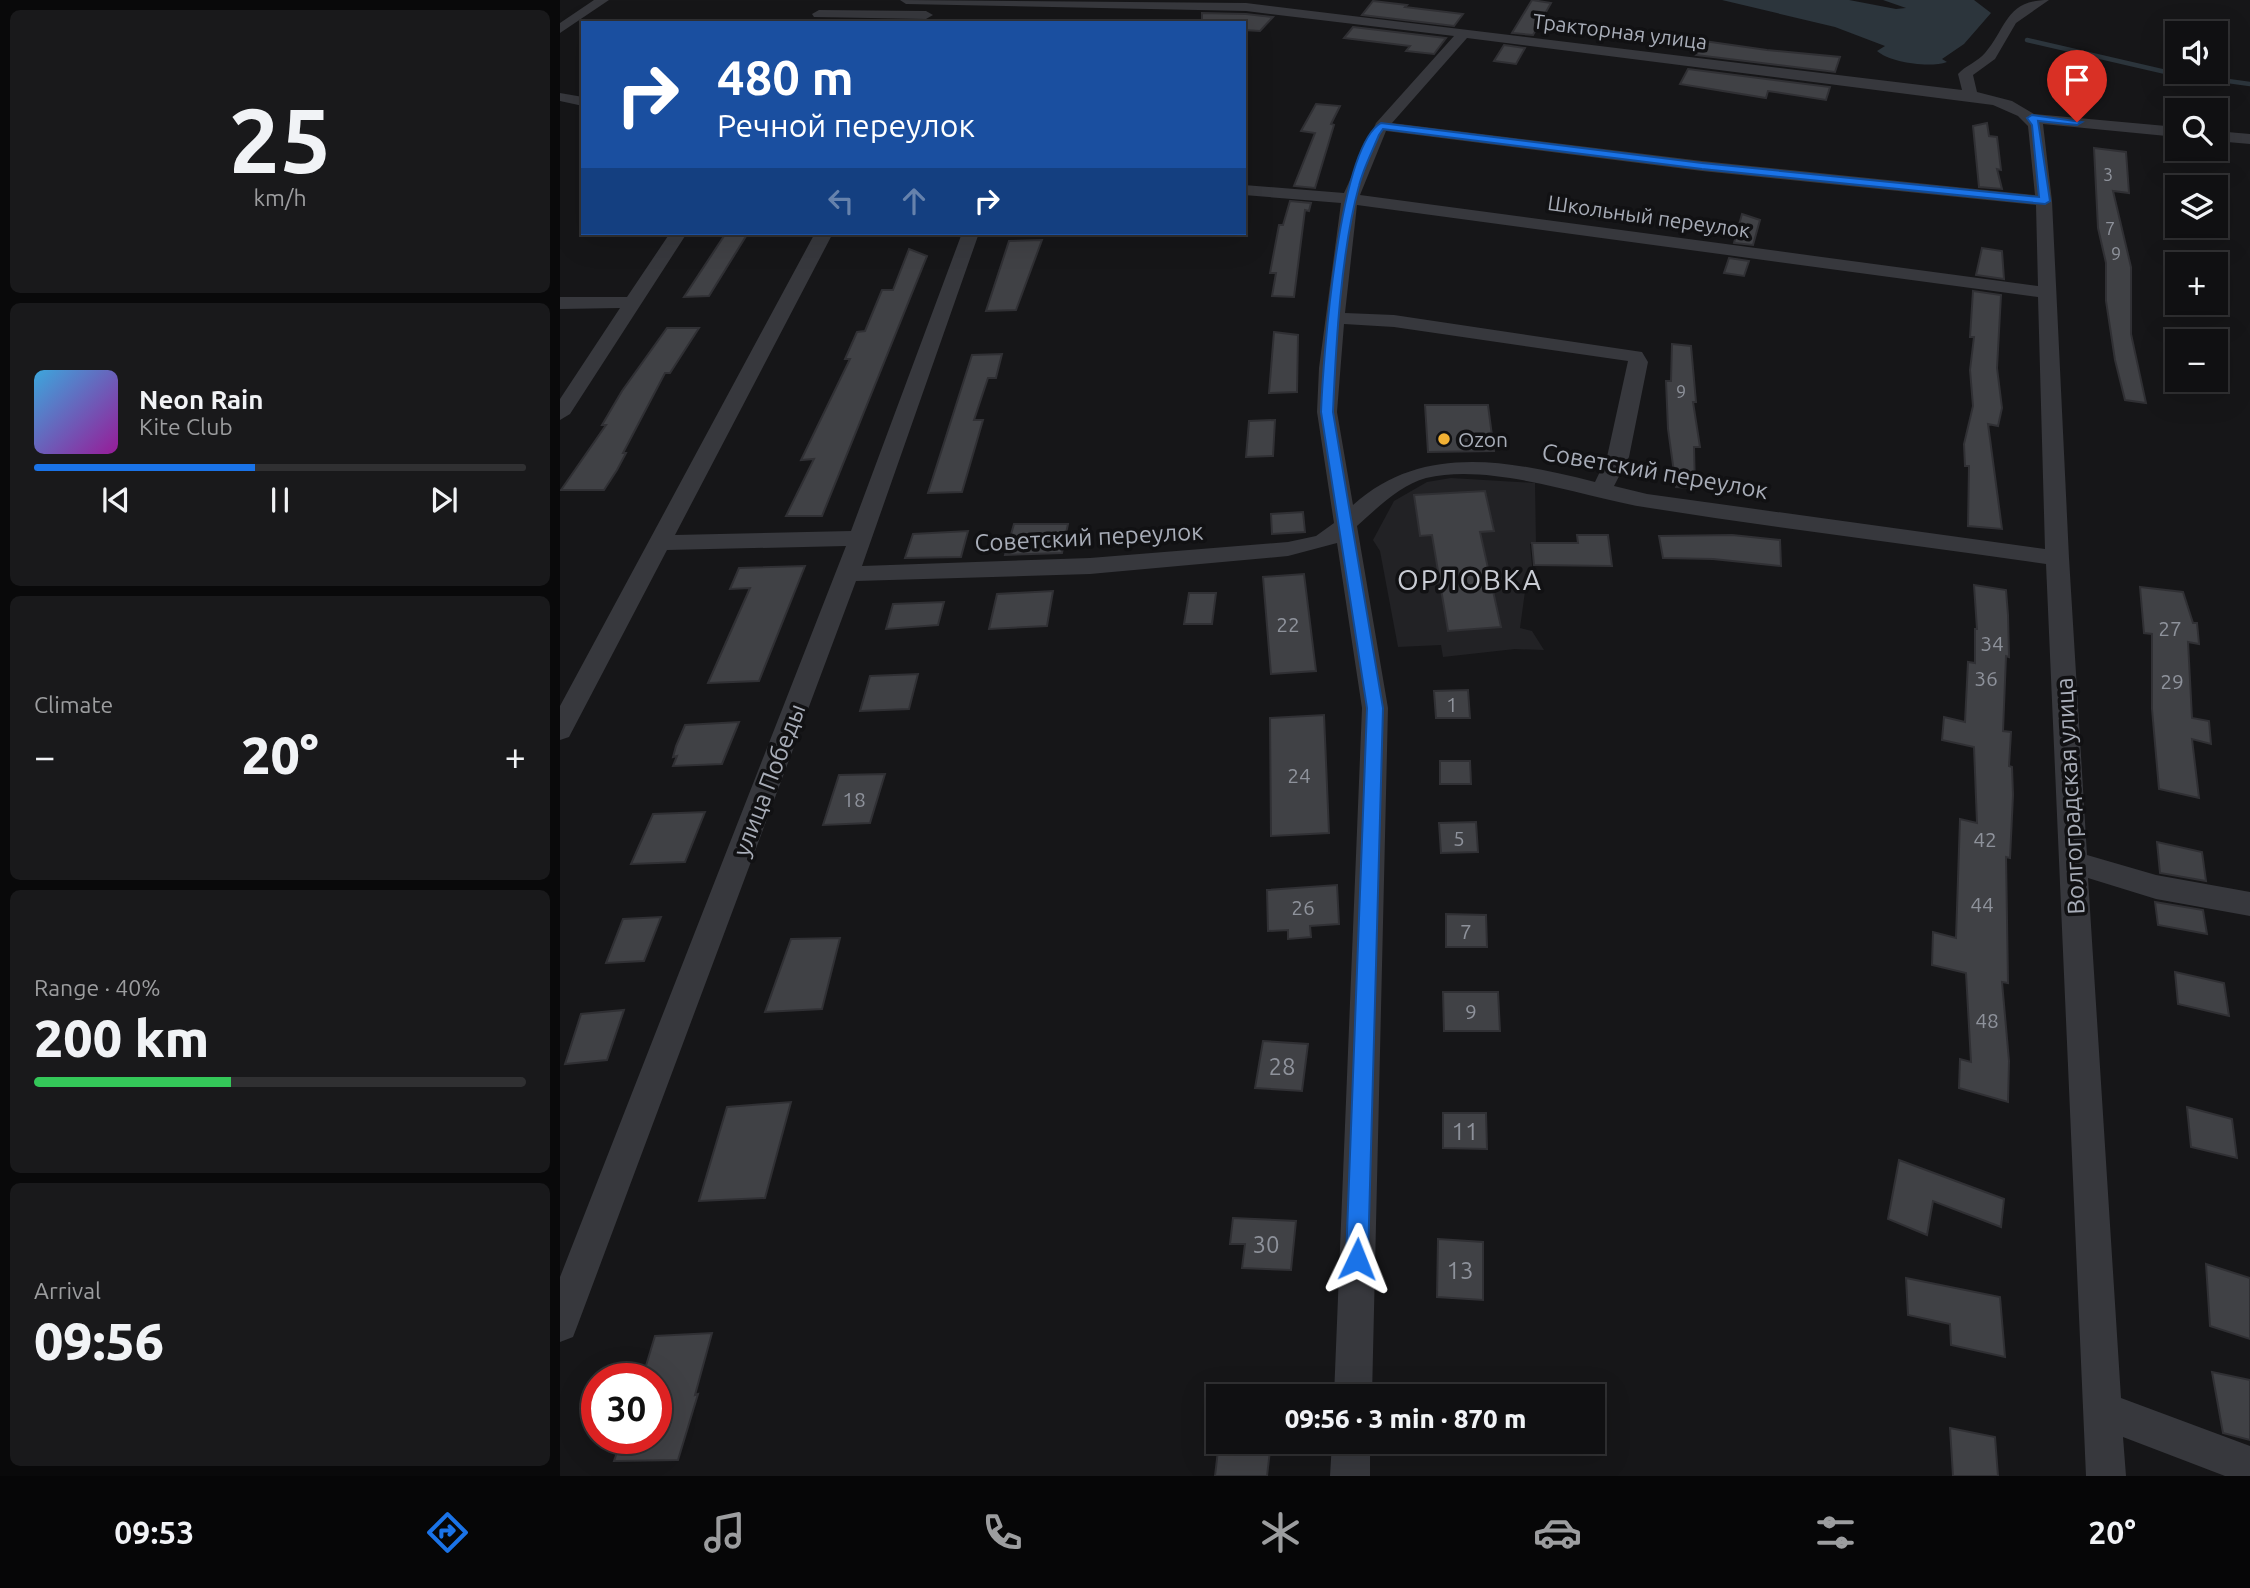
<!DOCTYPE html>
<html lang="en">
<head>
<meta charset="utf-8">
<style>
	:root { --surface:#101012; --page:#19191b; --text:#f1f3f6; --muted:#9c9d9f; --line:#303032; --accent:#1a73e8 }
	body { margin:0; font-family:Ubuntu,sans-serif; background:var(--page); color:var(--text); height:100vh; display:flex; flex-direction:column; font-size:26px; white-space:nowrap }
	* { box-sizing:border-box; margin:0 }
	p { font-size:23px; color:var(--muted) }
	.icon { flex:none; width:38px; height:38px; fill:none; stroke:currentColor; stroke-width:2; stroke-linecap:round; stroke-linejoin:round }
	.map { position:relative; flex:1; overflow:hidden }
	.drawer { display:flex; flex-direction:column; gap:10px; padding:10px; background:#09090a; width:560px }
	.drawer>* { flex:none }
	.top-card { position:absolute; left:21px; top:21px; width:665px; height:214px; border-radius:0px; box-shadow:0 7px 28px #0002,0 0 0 2px var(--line); background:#1a4fa0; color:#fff; overflow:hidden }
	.fabs { position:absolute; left:1605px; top:21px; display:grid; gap:14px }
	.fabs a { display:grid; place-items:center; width:63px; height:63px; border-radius:0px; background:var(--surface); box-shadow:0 7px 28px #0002,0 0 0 2px var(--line); font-size:35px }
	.speed { position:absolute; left:21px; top:1363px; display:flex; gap:14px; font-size:35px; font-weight:700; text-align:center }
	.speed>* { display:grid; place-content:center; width:91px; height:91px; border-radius:50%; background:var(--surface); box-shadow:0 7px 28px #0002,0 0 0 2px var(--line); line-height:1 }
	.speed .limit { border:10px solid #d22; background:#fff; color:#111 }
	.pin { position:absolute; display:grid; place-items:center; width:60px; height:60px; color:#fff; margin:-72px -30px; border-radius:50% 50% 50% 0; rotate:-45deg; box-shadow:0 0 7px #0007 }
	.pin .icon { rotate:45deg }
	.me { position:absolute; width:77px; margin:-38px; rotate:2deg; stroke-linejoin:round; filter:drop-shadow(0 0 5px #0008) }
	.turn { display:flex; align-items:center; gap:24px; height:147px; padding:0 21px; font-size:32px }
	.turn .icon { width:91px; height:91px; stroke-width:2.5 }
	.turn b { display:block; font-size:49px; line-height:60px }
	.lanes { display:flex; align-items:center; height:66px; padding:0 21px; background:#0003; justify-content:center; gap:35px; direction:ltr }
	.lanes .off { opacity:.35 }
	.big { font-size:52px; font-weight:800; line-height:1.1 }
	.drawer .tile { flex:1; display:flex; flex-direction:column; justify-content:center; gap:10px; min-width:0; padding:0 24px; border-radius:10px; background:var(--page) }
	.drawer .dial { align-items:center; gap:0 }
	.dial b { font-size:91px; line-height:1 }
	.song { display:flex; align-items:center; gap:21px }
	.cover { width:84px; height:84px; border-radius:10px; background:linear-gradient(135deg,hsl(200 70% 55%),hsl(300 70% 35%)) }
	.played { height:7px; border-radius:4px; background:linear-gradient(90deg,var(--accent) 45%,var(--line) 45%) }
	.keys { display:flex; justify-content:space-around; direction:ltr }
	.heat { display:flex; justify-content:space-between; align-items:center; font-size:38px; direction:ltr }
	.charge { height:10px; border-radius:5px; background:linear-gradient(90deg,#34c759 40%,var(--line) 0) }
	.trip { position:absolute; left:646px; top:1384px; width:399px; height:70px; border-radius:0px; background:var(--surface); box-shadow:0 7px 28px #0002,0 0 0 2px var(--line); font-weight:800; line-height:70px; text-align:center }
	.menu { display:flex; height:112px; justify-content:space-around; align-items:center; background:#060607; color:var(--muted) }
	.menu .icon { width:49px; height:49px }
	.menu .active { color:var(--accent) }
	.menu b { font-size:32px; color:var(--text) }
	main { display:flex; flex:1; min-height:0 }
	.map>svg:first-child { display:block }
	.built { fill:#222225 }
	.water { fill:#2c353c }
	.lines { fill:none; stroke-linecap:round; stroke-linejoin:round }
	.stream { stroke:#2c353c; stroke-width:4.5 }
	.building { fill:#404145; stroke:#303034; stroke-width:2 }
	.minor { fill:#37383d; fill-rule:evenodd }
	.route { fill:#1a73e8; stroke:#114b97; stroke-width:2 }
	.poi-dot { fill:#f2b134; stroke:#111113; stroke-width:2.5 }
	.labels { text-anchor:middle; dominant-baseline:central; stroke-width:7; stroke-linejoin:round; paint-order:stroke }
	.far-number-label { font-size:18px; fill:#8e929b }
	.far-street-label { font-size:21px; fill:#a8adb8; stroke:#111113 }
	.far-poi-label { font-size:21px; fill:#a8adb8; stroke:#111113; text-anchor:start }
	.number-label { font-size:21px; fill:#8e929b }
	.street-label { font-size:24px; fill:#a8adb8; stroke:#111113 }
	.near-number-label { font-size:24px; fill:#8e929b }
	.quarter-label { font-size:28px; letter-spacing:2px; fill:#c9ccd4; stroke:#111113 }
</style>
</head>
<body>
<main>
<section class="drawer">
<div class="tile dial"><b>25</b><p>km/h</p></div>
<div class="tile">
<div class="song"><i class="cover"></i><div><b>Neon Rain</b><p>Kite Club</p></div></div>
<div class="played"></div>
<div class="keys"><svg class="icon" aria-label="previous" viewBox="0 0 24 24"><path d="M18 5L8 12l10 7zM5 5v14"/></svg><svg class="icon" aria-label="pause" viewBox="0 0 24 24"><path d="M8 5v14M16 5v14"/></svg><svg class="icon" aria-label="next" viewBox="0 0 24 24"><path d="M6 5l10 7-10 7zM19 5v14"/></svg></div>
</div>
<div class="tile"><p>Climate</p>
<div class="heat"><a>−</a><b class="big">20°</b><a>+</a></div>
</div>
<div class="tile"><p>Range · 40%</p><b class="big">200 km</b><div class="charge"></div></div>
<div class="tile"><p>Arrival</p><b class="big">09:56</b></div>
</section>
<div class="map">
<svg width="1690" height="1476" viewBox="0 0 1690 1476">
	<rect width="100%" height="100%" fill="#161618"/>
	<path class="built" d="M891 478 975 483 976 543 970 544 974 585 966 584 960 628 972 631 984 650 955 649 883 657 881 645 838 647 820 551 813 540 834 501 867 482Z"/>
	<path class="water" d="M1162 0H1289L1336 9 1346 8 1323 0H1414L1431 13 1404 44 1382 59 1387 62C1370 68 1331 63 1317 51L1325 46 1275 27Z"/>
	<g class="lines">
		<path class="stream" d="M1467 40 1610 73 1690 84"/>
	</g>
	<path class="building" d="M972 0 991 3 973 35 952 33Z
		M813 1 847 5 845 7 903 14 894 26 802 15Z
		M642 13 686 14 713 17 700 31 684 30V23H642Z
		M793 27 886 38 874 54 846 51 850 46 784 38Z
		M1144 41 1207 50 1280 57 1275 72 1136 55Z
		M944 45 965 48 956 64 934 61Z
		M1128 69 1270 87 1266 100 1208 91 1206 98 1120 84Z
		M756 104 780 106 771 124 774 125 755 188 734 186 755 133 741 131Z
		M1427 123 1429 136 1437 137 1441 170 1437 169 1442 189 1419 187 1413 126Z
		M1534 148 1566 152 1569 193 1553 191 1571 267V334L1586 403 1565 400 1555 360 1546 301V263L1538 228Z
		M730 201 751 203 749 211 745 210 734 297 712 296 716 273H710L719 225H723Z
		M1182 214 1200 220 1193 245 1174 243Z
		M166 233H188L149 296 124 297Z
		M482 240 456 310 426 311 449 241Z
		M1422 248 1442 251 1444 279 1416 275Z
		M349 249 367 256 262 516H226L254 459 241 460 290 359H285L297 332 305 331 322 290H333Z
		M1169 258 1189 261 1184 276 1164 273Z
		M1413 291 1441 295 1437 368 1442 408 1438 426 1428 424 1442 529 1408 526 1409 466H1405L1404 444 1413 406 1410 370 1414 337H1410Z
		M107 328H139L110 373H105L63 453H66L57 470 44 490H1L46 425H42L62 391Z
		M714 332 738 335 737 392 709 393Z
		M1112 344 1131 346 1136 402H1133L1140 447H1134L1135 488 1116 487 1108 429 1106 381H1111Z
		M442 354 436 378H428L414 420H423L402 492 368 493 412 355Z
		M865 405H928L934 451 868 452Z
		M715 420 713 456 686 457 689 421Z
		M925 491 934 531 920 532 941 627 888 631 872 535 860 536 854 495Z
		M743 512 745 532 712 534 711 514Z
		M454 524H508L502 553 445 555Z
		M408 531 401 557 345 558 353 534Z
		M1017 535H1048L1052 566 974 565 972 543H1018Z
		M1172 535 1220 540 1221 566 1153 559 1103 558 1099 536Z
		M245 566 199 681 148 683 190 588 170 589 179 568Z
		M744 574 756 671 711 674 703 577Z
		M1414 585 1446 590 1448 615 1449 657 1446 656 1443 731 1451 732 1449 766 1452 767 1453 795 1450 858 1446 857 1448 983 1442 982 1449 1061 1448 1102 1399 1088 1400 1059 1411 1062 1406 973 1372 965 1373 932 1396 938 1400 819 1417 823 1414 747 1382 740 1384 717 1405 722 1408 662 1415 663V629H1417Z
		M1580 587 1623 592 1633 623H1637L1639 644 1628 642 1632 718 1649 721 1651 744 1632 739 1639 798 1599 789 1592 709V634L1584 633Z
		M493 591 487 626 429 629 437 594Z
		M629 593H656L652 624H624Z
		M384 602 378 625 326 629 333 604Z
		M358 674 349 709 300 711 310 676Z
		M908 690 910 718H876L874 691Z
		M764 715 769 833 711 836 710 718Z
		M179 722 162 764 113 766 117 756 113 757 116 746 125 725Z
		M880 761H910L911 784H880Z
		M325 774 310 823 263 825 279 775Z
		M145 812 125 862 71 864 93 814Z
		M916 822 918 852 881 853 879 823Z
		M1597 842 1642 852 1646 881 1600 873Z
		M777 885 779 924 750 926 751 937 728 939V930L708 931 707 890Z
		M1595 902 1643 910 1647 934 1598 925Z
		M886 914 926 915 927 947H886Z
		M101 917 84 961 46 963 63 919Z
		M280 938 262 1009 205 1012 231 939Z
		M1615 972 1664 983 1669 1016 1618 1004Z
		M883 992H938L940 1031H884Z
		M64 1010 47 1060 5 1064 21 1014Z
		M703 1041 748 1044 742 1091 695 1088Z
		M231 1102 205 1198 139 1201 167 1107Z
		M1627 1107 1672 1119 1677 1158 1631 1147Z
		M883 1113H926L927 1149 883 1148Z
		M1339 1160 1444 1199 1441 1227 1373 1201 1367 1235 1328 1219Z
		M673 1218 736 1221 731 1270 682 1268 685 1244H670Z
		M878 1239 923 1242V1300L877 1297Z
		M1646 1264 1690 1278V1339L1650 1326Z
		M1346 1278 1440 1297 1445 1357 1391 1345 1390 1324 1348 1315Z
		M152 1333 135 1395 138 1394 118 1460 54 1461 62 1438H96V1379H82L95 1336Z
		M1652 1372 1690 1380V1440L1663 1433Z
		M1390 1428 1435 1437 1438 1476H1393Z
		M659 1442H711L707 1476H655Z"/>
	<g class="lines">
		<path class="minor" d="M34 0H49L0 33V23Z
			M340 0 686 3 1402 90 1398 74C1405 66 1417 62 1425 53 1447 28 1445 0 1489 0L1456 23 1435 59 1413 75 1417 92 1452 101 1474 114 1617 127V137L1483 124 1492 201 1509 558 1527 855 1596 875 1690 892V916L1596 899 1528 878 1561 1398 1690 1446V1476H1665L1563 1437 1566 1476H1526L1486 564C1354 545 1222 529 1090 508 1024 498 933 462 866 478 840 485 816 509 797 526L828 708 812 1396H774L802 708 777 543 728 556 530 574 296 581 18 1324 13 1337 0 1342V1277L286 546 107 550 9 737 0 740V706L255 233H273L115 535 291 531 402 233H419L302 566 530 558 728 542 756 536 774 523 757 412 759 368 781 203 684 195V185L784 193 816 123 894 36 686 11 346 4ZM907 38 1433 105 1458 116 1468 126 1475 195 1142 161 832 123ZM826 131 1142 171 1476 205 1478 286 800 195ZM797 205 1478 297 1485 549 1087 494 1054 486 1069 457 1088 362 1082 352 834 315 785 313ZM784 324 834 327 1068 361 1047 457 1035 482C951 461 863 442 793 505L777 412Z
			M259 10 366 11 373 15 366 19 254 17 252 14Z
			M0 93 23 97V106L0 101Z
			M1656 131 1690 134V144L1656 141Z
			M110 233H127L10 414 0 420V399L60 308 0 309V297H67Z
			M772 1442H810V1476H770Z"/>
	</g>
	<path class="route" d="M1472 115 1522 122 1517 125 1478 121 1490 201 1485 204 1142 169 823 129 819 135C812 152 803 169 799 186 781 252 776 343 773 412L823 708 808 1259 805 1266 797 1270 789 1266 786 1259 807 708 761 412C763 361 778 147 821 123L1142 163 1479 197 1472 125 1467 118Z"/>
	<circle class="poi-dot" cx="884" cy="439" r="7"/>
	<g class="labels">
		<g class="far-number-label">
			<text x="1548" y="174">3</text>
			<text x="1550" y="228">7</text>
			<text x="1556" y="253">9</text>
			<text x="1121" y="391">9</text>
		</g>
		<g class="far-street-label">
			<text transform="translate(1060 31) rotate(7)">Тракторная улица</text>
			<text transform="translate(1089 216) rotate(8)">Школьный переулок</text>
		</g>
		<g class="far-poi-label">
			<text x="898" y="439">Ozon</text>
		</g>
		<g class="number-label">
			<text x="728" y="624">22</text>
			<text x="1610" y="628">27</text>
			<text x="1432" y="643">34</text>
			<text x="1426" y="678">36</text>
			<text x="1612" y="681">29</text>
			<text x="892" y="704">1</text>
			<text x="739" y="775">24</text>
			<text x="294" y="799">18</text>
			<text x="899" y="838">5</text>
			<text x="1425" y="839">42</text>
			<text x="1422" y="904">44</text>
			<text x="743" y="907">26</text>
			<text x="906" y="931">7</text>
			<text x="911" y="1011">9</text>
			<text x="1427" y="1020">48</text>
		</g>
		<g class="street-label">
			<text transform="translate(1095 471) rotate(10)">Советский переулок</text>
			<text transform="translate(529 537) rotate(-3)">Советский переулок</text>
			<text transform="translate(209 780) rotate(-69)">улица Победы</text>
			<text transform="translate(1510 796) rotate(-93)">Волгоградская улица</text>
		</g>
		<g class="near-number-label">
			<text x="722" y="1066">28</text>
			<text x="905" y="1131">11</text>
			<text x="706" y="1244">30</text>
			<text x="900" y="1270">13</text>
		</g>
		<g class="quarter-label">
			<text x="910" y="579">ОРЛОВКА</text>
		</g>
	</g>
</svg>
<div class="fabs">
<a><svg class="icon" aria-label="sound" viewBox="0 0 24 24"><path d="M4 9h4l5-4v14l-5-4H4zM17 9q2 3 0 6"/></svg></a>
<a><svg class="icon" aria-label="search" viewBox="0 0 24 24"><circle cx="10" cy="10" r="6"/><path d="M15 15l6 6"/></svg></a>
<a><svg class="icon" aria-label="layers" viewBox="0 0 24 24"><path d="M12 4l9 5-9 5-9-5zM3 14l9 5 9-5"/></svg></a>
<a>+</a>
<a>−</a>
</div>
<div class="speed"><div class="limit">30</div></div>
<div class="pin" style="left:1517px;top:122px;background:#d93025"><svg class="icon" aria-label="arrive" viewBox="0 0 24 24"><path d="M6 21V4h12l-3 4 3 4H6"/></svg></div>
<svg class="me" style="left:797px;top:1259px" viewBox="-20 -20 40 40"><path d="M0-17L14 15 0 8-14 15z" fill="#1a73e8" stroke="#fff" stroke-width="4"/></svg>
<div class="trip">09:56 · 3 min · 870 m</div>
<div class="top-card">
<div class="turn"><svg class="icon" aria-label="right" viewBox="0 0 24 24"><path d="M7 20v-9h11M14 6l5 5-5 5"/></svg><div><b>480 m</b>Речной переулок</div></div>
<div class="lanes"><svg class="icon off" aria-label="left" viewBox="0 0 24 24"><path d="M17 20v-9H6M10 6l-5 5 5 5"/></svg><svg class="icon off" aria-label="ahead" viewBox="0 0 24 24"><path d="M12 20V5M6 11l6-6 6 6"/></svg><svg class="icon" aria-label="right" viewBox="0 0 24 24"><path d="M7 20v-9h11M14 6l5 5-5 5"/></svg></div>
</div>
</div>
</main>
<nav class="menu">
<b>09:53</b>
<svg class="icon active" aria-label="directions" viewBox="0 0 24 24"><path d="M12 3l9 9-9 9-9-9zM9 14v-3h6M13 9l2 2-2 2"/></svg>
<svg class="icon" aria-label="music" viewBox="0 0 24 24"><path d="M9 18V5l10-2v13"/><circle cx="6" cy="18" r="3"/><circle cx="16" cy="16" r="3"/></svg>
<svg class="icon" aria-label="phone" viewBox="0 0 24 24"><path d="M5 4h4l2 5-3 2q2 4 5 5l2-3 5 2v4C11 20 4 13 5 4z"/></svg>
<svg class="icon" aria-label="climate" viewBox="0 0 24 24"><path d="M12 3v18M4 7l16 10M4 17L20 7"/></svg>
<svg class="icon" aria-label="car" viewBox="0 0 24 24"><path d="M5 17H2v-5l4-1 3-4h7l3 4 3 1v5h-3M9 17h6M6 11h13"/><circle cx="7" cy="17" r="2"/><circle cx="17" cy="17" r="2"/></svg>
<svg class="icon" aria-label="filters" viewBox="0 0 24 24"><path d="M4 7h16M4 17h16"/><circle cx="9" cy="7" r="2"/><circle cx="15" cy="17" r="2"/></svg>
<b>20°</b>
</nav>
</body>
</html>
